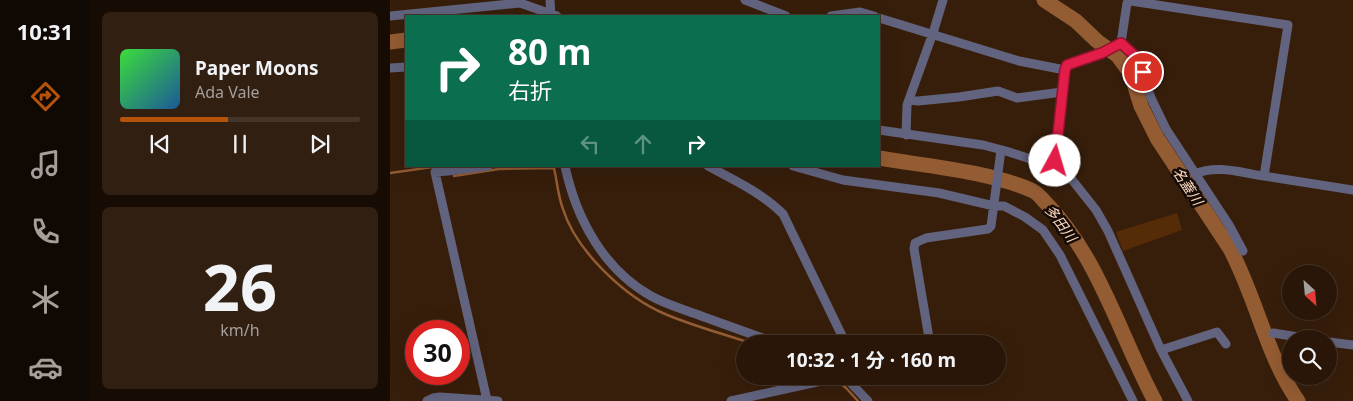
<!DOCTYPE html>
<html lang="ja">
<head>
<meta charset="utf-8">
<style>
	:root { --surface:#291608; --page:#311f12; --text:#f1f3f6; --muted:#a59f9c; --line:#453529; --accent:#b45309 }
	body { margin:0; font-family:"Noto Sans","Noto Sans JP",sans-serif; background:var(--page); color:var(--text); height:100vh; display:flex; flex-direction:column; font-size:19px; white-space:nowrap }
	* { box-sizing:border-box; margin:0 }
	p { font-size:16px; color:var(--muted) }
	.icon { flex:none; width:28px; height:28px; fill:none; stroke:currentColor; stroke-width:2; stroke-linecap:round; stroke-linejoin:round }
	.map { position:relative; flex:1; overflow:hidden }
	.details { display:flex; flex-direction:column; gap:12px; padding:12px; background:#170c04; width:300px }
	.details>* { flex:none }
	.hud { position:absolute; left:15px; top:15px; width:475px; height:152px; border-radius:0px; box-shadow:0 5px 20px #0002,0 0 0 1px var(--line); background:#0b6e4f; color:#fff; overflow:hidden }
	.needle { width:32px; rotate:154deg }
	.buttons { position:absolute; left:892px; top:265px; display:grid; gap:10px }
	.buttons a { display:grid; place-items:center; width:55px; height:55px; border-radius:50%; background:var(--surface); box-shadow:0 5px 20px #0002,0 0 0 1px var(--line); font-size:25px }
	.speed { position:absolute; left:15px; top:320px; display:flex; gap:10px; font-size:25px; font-weight:700; text-align:center }
	.speed>* { display:grid; place-content:center; width:65px; height:65px; border-radius:50%; background:var(--surface); box-shadow:0 5px 20px #0002,0 0 0 1px var(--line); line-height:1 }
	.speed .limit { border:8px solid #d22; background:#fff; color:#111 }
	.pin { position:absolute; display:grid; place-items:center; width:42px; height:42px; color:#fff; margin:-21px; border:2px solid #fff; border-radius:50%; box-shadow:0 1px 5px #0007 }
	.me { position:absolute; width:55px; margin:-28px; rotate:6deg; stroke-linejoin:round; filter:drop-shadow(0 0 4px #0008) }
	.turn { display:flex; align-items:center; gap:18px; height:105px; padding:0 20px; font-size:22px }
	.turn .icon { width:65px; height:65px; stroke-width:2.5 }
	.turn b { display:block; font-size:35px; line-height:42px }
	.lanes { display:flex; align-items:center; height:48px; padding:0 20px; background:#0003; justify-content:center; gap:25px; direction:ltr }
	.lanes .off { opacity:.35 }
	.details .widget { flex:1; display:flex; flex-direction:column; justify-content:center; gap:8px; min-width:0; padding:0 18px; border-radius:8px; background:var(--page) }
	.details .dial { align-items:center; gap:0 }
	.dial b { font-size:65px; line-height:1 }
	.song { display:flex; align-items:center; gap:15px }
	.cover { width:60px; height:60px; border-radius:8px; background:linear-gradient(135deg,hsl(120 70% 55%),hsl(210 70% 35%)) }
	.played { height:5px; border-radius:2px; background:linear-gradient(90deg,var(--accent) 45%,var(--line) 45%) }
	.keys { display:flex; justify-content:space-around; direction:ltr }
	.trip { position:absolute; left:346px; top:335px; width:270px; height:50px; border-radius:25px; background:var(--surface); box-shadow:0 5px 20px #0002,0 0 0 1px var(--line); font-weight:700; line-height:50px; text-align:center }
	main { display:flex; flex:1; min-height:0 }
	.menu { display:flex; flex-direction:column; width:90px; justify-content:space-around; align-items:center; background:#100903; color:var(--muted) }
	.menu .icon { width:35px; height:35px }
	.menu .active { color:var(--accent) }
	.menu b { font-size:22px; color:var(--text) }
	.map>svg:first-child { display:block }
	.green { fill:#552c07 }
	.lines { fill:none; stroke-linecap:round; stroke-linejoin:round }
	.stream { stroke:#945c32; stroke-width:2.5 }
	.river { stroke:#945c32; stroke-width:15 }
	.minor { stroke:#62637e; stroke-width:9 }
	.route-casing { stroke:#92132f; stroke-width:12 }
	.route { stroke:#e11d48; stroke-width:9 }
	.labels { text-anchor:middle; dominant-baseline:central; stroke-width:5; stroke-linejoin:round; paint-order:stroke }
	.water-label { font-size:14px; font-style:italic; fill:#fddbc4; stroke:#170c05 }
</style>
</head>
<body>
<main>
<nav class="menu">
<b>10:31</b>
<svg class="icon active" aria-label="directions" viewBox="0 0 24 24"><path d="M12 3l9 9-9 9-9-9zM9 14v-3h6M13 9l2 2-2 2"/></svg>
<svg class="icon" aria-label="music" viewBox="0 0 24 24"><path d="M9 18V5l10-2v13"/><circle cx="6" cy="18" r="3"/><circle cx="16" cy="16" r="3"/></svg>
<svg class="icon" aria-label="phone" viewBox="0 0 24 24"><path d="M5 4h4l2 5-3 2q2 4 5 5l2-3 5 2v4C11 20 4 13 5 4z"/></svg>
<svg class="icon" aria-label="climate" viewBox="0 0 24 24"><path d="M12 3v18M4 7l16 10M4 17L20 7"/></svg>
<svg class="icon" aria-label="car" viewBox="0 0 24 24"><path d="M5 17H2v-5l4-1 3-4h7l3 4 3 1v5h-3M9 17h6M6 11h13"/><circle cx="7" cy="17" r="2"/><circle cx="17" cy="17" r="2"/></svg>
</nav>
<section class="details">
<div class="widget">
<div class="song"><i class="cover"></i><div><b>Paper Moons</b><p>Ada Vale</p></div></div>
<div class="played"></div>
<div class="keys"><svg class="icon" aria-label="previous" viewBox="0 0 24 24"><path d="M18 5L8 12l10 7zM5 5v14"/></svg><svg class="icon" aria-label="pause" viewBox="0 0 24 24"><path d="M8 5v14M16 5v14"/></svg><svg class="icon" aria-label="next" viewBox="0 0 24 24"><path d="M6 5l10 7-10 7zM19 5v14"/></svg></div>
</div>
<div class="widget dial"><b>26</b><p>km/h</p></div>
</section>
<div class="map">
<svg width="963" height="401" viewBox="0 0 963 401">
	<rect width="100%" height="100%" fill="#371e0b"/>
	<path class="green" d="M787 213 792 230 733 251 726 232Z"/>
	<g class="lines">
		<path class="stream" d="M0 173 50 166
			M64 176 109 169 164 168C167 181 168 196 173 209 186 251 235 297 275 314 303 326 334 334 363 344
			M444 378 456 388 468 401"/>
		<path class="river" d="M654 0 686 21 707 41 728 56 741 74 751 106 767 138 839 247C866 296 876 355 908 401
			M0 42 16 40
			M489 158C536 166 597 171 641 190 647 192 651 198 655 202 708 255 730 336 765 401"/>
		<path class="minor" d="M160 0 161 16
			M355 0 396 16
			M0 16 130 3 167 16
			M441 16 470 12 484 16
			M489 18 629 61 675 70
			M731 43 744 55 749 63 761 98 776 129 839 225 853 251
			M0 68 16 67
			M520 100 528 101 569 97 608 91 627 98 672 92
			M489 130 593 145 616 151 665 167 683 181 706 210 718 231 771 350 798 401
			M516 135 517 105 543 33 553 0
			M58 166V171L45 172 97 400
			M175 166C186 218 213 269 261 296 277 305 296 310 314 317 339 326 364 335 389 344
			M318 166C344 180 372 193 393 214L456 344
			M403 166 453 180 549 193 604 206H614L635 217 653 230 670 255 743 401
			M665 167 675 70 677 65 712 53 731 43 737 3 741 1 898 25 874 176 963 190
			M58 171 98 166
			M805 174C827 164 852 173 874 176
			M883 333 921 339
			M939 342 963 345
			M540 344 524 249 525 243 536 238 598 229 601 226 611 150
			M771 350 824 333 827 332 836 344
			M454 376 478 401
			M37 401 43 398 50 397 108 401
			M341 401 436 380 444 376"/>
	</g>
	<g class="lines">
		<defs>
			<path id="route" d="M665 161 675 70 677 65 712 53 731 43 744 55 753 72"/>
		</defs>
		<use href="#route" class="route-casing"/>
		<use href="#route" class="route"/>
	</g>
	<g class="labels">
		<g class="water-label">
			<text transform="translate(798 186) rotate(57)">名蓋川</text>
			<text transform="translate(671 223) rotate(53)">多田川</text>
		</g>
	</g>
</svg>
<div class="buttons">
<a><svg class="needle" viewBox="-14 -14 28 28"><path d="M0-13l5 13h-10z" fill="#e53935"/><path d="M0 13l5-13h-10z" fill="#a59f9c"/></svg></a>
<a><svg class="icon" aria-label="search" viewBox="0 0 24 24"><circle cx="10" cy="10" r="6"/><path d="M15 15l6 6"/></svg></a>
</div>
<div class="speed"><div class="limit">30</div></div>
<div class="pin" style="left:753px;top:72px;background:#d93025"><svg class="icon" aria-label="arrive" viewBox="0 0 24 24"><path d="M6 21V4h12l-3 4 3 4H6"/></svg></div>
<svg class="me" style="left:665px;top:161px" viewBox="-20 -20 40 40"><circle r="19" fill="#fff"/><path d="M0-13L10 11 0 6-10 11z" fill="#e11d48"/></svg>
<div class="trip">10:32 · 1 分 · 160 m</div>
<div class="hud">
<div class="turn"><svg class="icon" aria-label="right" viewBox="0 0 24 24"><path d="M7 20v-9h11M14 6l5 5-5 5"/></svg><div><b>80 m</b>右折</div></div>
<div class="lanes"><svg class="icon off" aria-label="left" viewBox="0 0 24 24"><path d="M17 20v-9H6M10 6l-5 5 5 5"/></svg><svg class="icon off" aria-label="ahead" viewBox="0 0 24 24"><path d="M12 20V5M6 11l6-6 6 6"/></svg><svg class="icon" aria-label="right" viewBox="0 0 24 24"><path d="M7 20v-9h11M14 6l5 5-5 5"/></svg></div>
</div>
</div>
</main>
</body>
</html>
